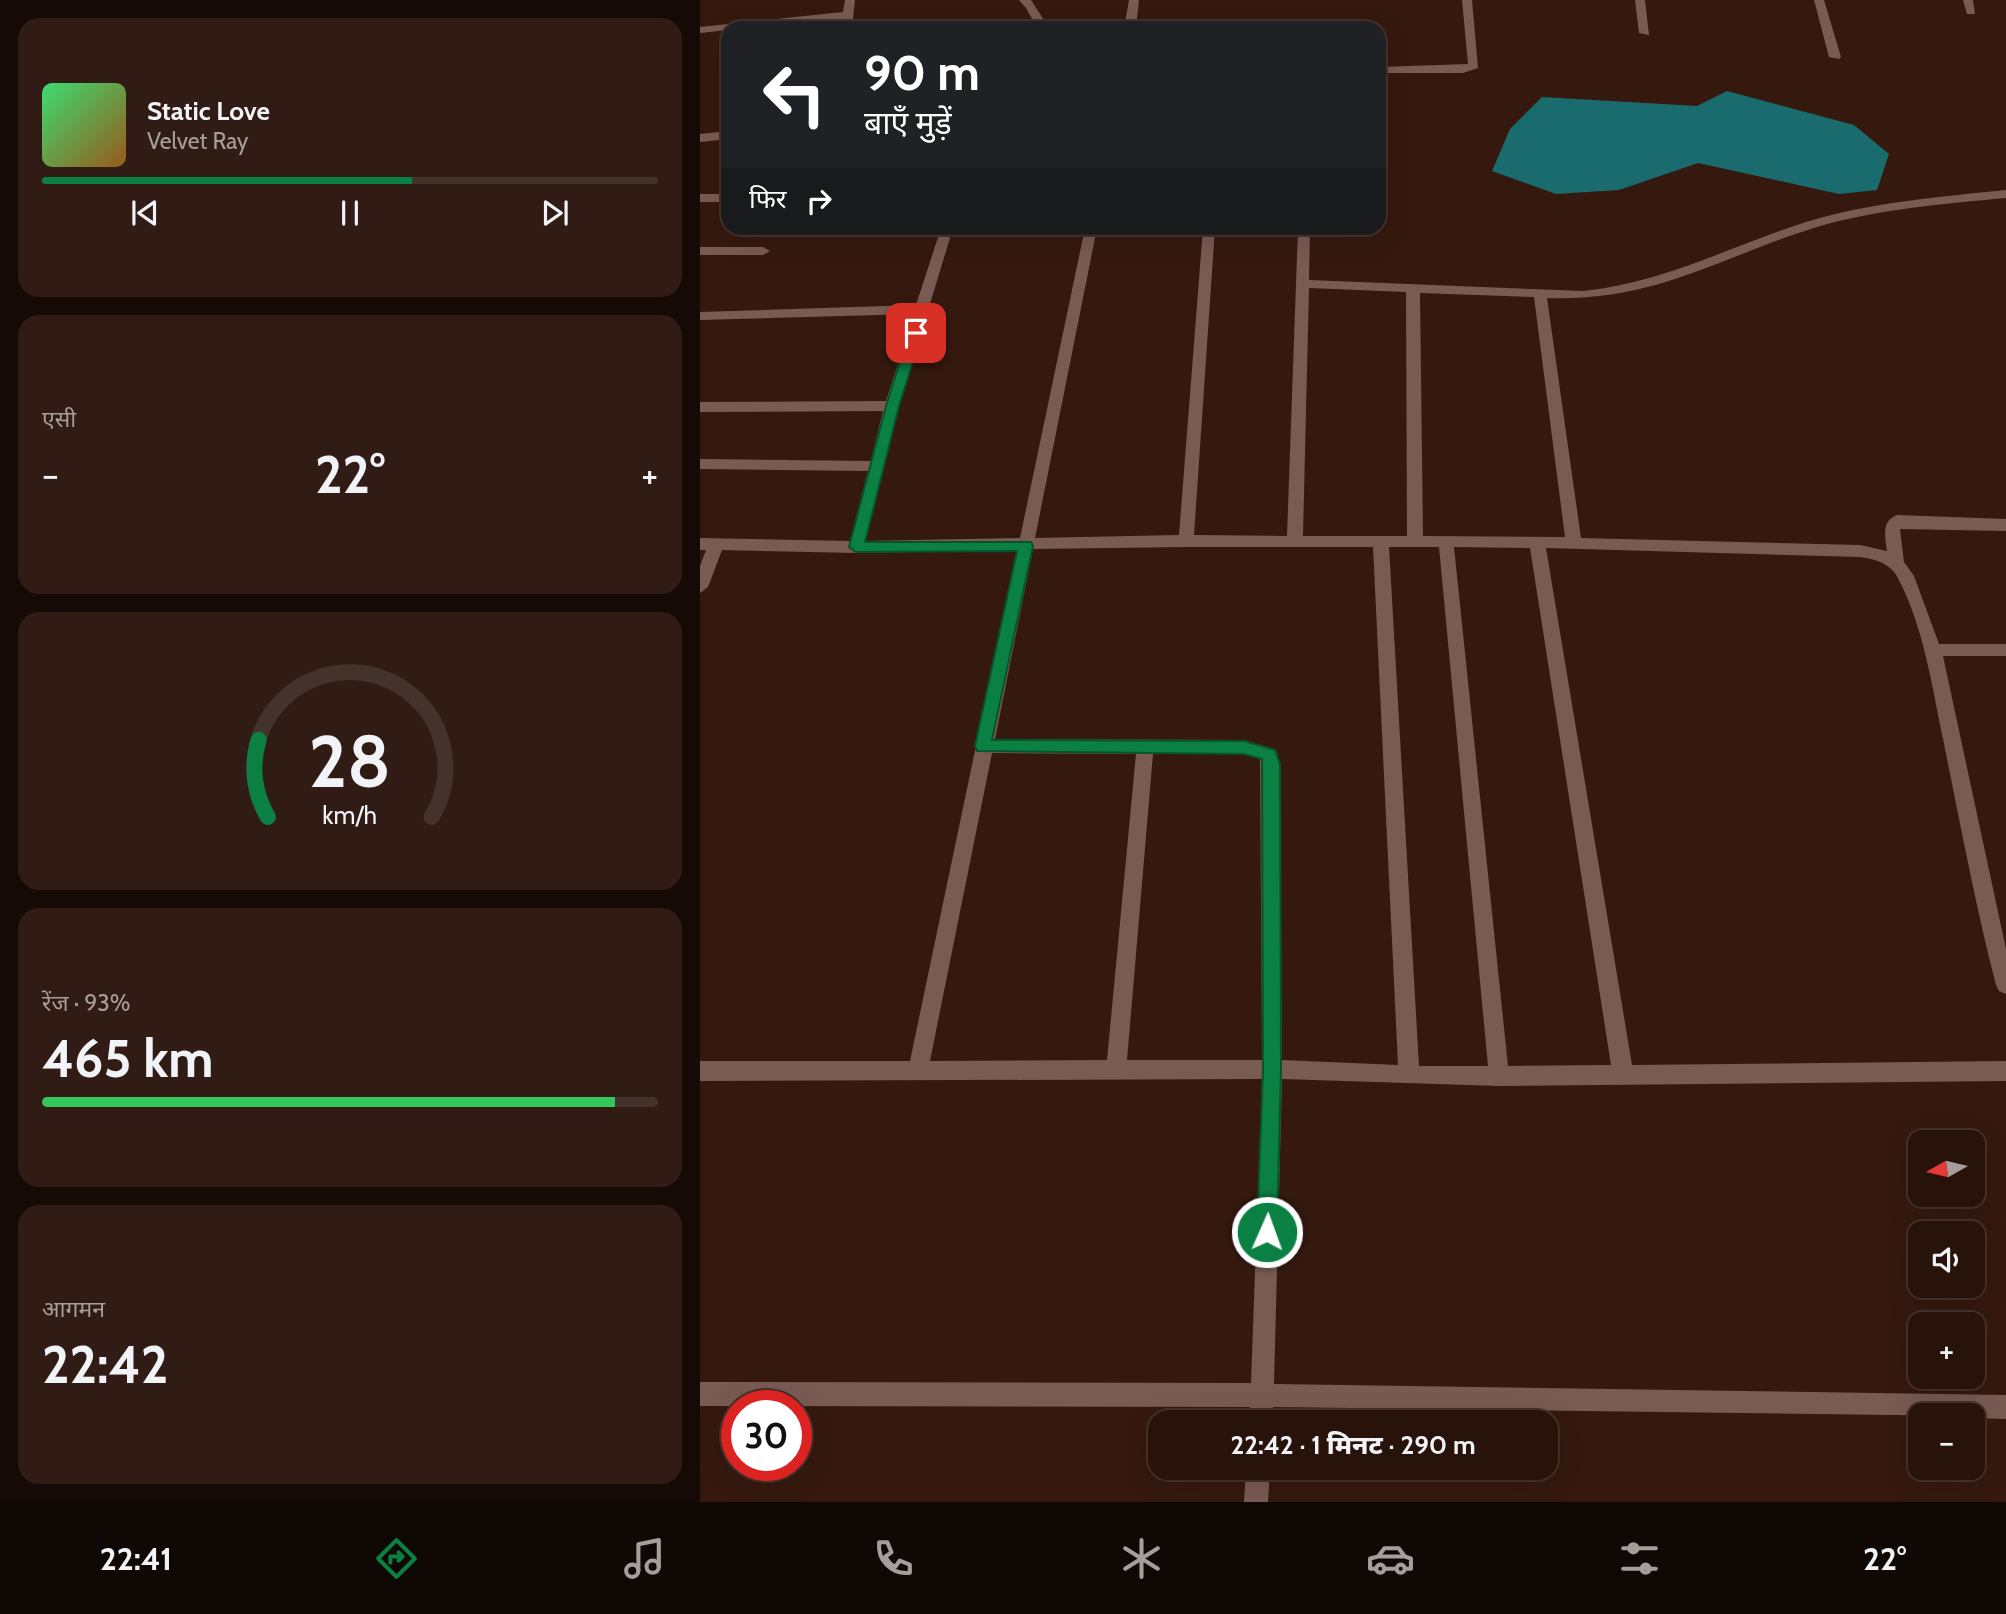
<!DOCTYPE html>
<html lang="hi">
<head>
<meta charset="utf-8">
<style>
	:root { --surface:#28130b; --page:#301c14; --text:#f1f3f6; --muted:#a59e9d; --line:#44322c; --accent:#0b8043 }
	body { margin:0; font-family:Cabin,"Noto Sans Devanagari",sans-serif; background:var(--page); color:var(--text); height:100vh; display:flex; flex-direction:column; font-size:26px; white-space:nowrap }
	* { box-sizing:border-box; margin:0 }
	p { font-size:23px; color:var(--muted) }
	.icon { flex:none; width:38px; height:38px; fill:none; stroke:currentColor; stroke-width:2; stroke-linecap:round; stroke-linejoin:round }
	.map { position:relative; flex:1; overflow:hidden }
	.drawer { display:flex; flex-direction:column; gap:18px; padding:18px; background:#160a06; width:700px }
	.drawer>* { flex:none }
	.top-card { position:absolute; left:21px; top:21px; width:665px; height:214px; border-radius:21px; box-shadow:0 7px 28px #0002,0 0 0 2px var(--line); background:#202124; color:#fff; overflow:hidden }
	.needle { width:46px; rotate:262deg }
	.controls { position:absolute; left:1208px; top:1130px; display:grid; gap:14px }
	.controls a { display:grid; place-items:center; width:77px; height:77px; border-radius:14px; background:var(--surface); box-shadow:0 7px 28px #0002,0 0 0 2px var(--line); font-size:35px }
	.speed { position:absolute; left:21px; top:1390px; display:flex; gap:14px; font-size:35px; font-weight:700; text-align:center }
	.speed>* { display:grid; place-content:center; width:91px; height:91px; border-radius:50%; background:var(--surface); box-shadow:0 7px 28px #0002,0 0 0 2px var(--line); line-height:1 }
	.speed .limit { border:10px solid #d22; background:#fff; color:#111 }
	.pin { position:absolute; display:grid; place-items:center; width:60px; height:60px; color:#fff; margin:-30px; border-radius:14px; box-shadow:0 4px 10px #0006 }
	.me { position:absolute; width:77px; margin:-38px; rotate:2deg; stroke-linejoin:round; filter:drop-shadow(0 0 5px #0008) }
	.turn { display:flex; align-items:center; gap:24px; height:147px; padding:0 28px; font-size:32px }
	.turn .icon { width:91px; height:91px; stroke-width:2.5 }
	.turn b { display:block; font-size:49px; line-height:60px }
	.then { display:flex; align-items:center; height:66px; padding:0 28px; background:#0003; gap:14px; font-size:26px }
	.big { font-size:52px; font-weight:800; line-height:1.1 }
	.drawer .widget { flex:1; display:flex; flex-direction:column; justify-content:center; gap:10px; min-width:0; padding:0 24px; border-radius:21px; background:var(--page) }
	.drawer .dial { align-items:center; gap:0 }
	.dial svg { height:182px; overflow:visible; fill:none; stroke:var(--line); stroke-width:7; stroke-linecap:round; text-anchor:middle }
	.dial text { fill:var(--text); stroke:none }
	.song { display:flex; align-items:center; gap:21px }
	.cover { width:84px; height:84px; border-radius:10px; background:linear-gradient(135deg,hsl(140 70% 55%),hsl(30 70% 35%)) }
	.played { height:7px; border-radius:4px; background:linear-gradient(90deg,var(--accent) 60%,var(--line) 60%) }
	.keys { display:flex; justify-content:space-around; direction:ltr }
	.heat { display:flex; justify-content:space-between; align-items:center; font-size:38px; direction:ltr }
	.charge { height:10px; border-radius:5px; background:linear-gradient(90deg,#34c759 93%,var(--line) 0) }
	.trip { position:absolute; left:448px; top:1410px; width:410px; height:70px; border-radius:21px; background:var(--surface); box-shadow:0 7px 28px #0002,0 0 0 2px var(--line); font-weight:800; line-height:70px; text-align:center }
	.tabs { display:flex; height:112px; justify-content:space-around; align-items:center; background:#100804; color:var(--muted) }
	.tabs .icon { width:49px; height:49px }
	.tabs .current { color:var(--accent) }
	.tabs b { font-size:32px; color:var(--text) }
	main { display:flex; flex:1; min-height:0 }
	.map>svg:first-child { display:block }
	.water { fill:#1a6b6e }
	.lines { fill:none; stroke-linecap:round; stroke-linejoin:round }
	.minor { fill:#795b53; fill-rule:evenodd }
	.route { fill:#0b8043; stroke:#07532c; stroke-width:2 }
</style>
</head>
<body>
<main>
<section class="drawer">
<div class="widget">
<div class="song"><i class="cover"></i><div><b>Static Love</b><p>Velvet Ray</p></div></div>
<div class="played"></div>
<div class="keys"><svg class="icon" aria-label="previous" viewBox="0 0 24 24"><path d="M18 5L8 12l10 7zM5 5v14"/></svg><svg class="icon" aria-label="pause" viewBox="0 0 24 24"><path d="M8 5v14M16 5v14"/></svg><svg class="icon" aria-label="next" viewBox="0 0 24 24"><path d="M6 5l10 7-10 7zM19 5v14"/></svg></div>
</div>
<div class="widget"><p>एसी</p>
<div class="heat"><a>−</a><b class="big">22°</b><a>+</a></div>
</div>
<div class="widget dial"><svg viewBox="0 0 100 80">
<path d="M14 69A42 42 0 1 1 86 69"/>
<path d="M14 69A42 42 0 0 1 10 35" stroke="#0b8043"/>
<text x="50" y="56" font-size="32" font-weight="700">28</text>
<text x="50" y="72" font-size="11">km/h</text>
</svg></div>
<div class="widget"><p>रेंज · 93%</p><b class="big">465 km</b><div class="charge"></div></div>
<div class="widget"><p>आगमन</p><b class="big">22:42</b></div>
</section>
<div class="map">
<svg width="1306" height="1502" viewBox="0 0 1306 1502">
	<rect width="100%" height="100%" fill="#35190f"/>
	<path class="water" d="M1027 91 1154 125 1189 154 1177 190 1139 194 998 163 919 190 856 194 792 171 810 129 842 97 997 106Z"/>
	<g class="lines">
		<path class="minor" d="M145 0H155L152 28H140L142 19 28 28V30L0 33V27L143 12Z
			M319 0H331L349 28H337L326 8Z
			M429 0H439L436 28H424Z
			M762 0H772L778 68 763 73H679V67L768 64Z
			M935 0H945L949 35 939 33Z
			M1114 0H1124L1141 57 1139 59 1129 57Z
			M1263 0H1273L1275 14H1267Z
			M28 131V139L0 142V134Z
			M1306 190V198C1243 204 1178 209 1117 227 1019 257 956 302 847 298L881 538 1160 545 1187 551C1185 537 1181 521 1197 515L1306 519V531L1200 529 1204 562 1214 576 1239 644H1306V656H1243L1306 949V994L1299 991 1296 985C1275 904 1260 822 1243 739 1232 686 1224 629 1199 580 1192 564 1176 559 1160 557L846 548 932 1065 1306 1061V1081L799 1086 582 1079 574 1384 1306 1395V1419L1272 1418V1416L573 1407V1423H549L550 1407 0 1406V1382L551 1383 562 1079 0 1081V1061H210L317 550 156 553 22 550 8 587 0 593V566L6 550H0V538L150 541 168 471 0 469V459L171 461 183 411 0 412V402L186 401 214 314 0 320V312L216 305 241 228H253L199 406 165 541 320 538 385 228H397L335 538 479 535 503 228H515L494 535 587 536 598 228H610L609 280 883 291C963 283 1031 246 1106 222 1171 202 1239 197 1306 190ZM609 288 706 292 707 536H603ZM720 293 834 297 865 537 723 536ZM486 547H673L698 1065 582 1060 578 754 575 749 544 740 295 739 333 549ZM689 547H739L788 1066H719ZM754 547 830 548 911 1065 808 1066ZM292 753 436 754 407 1060 230 1061ZM453 754H544L560 759 562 1060H427Z
			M0 194H28V202H0Z
			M0 247H63L70 251 63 255H0Z
			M546 1468H570L568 1502H544Z"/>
	</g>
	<path class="route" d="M216 329 222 333 199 406 165 542H331L333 546 292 740 544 741 575 750 580 764 581 1069 577 1232 574 1239 567 1242 560 1239 557 1232 563 1069 562 759 544 754 277 751 275 746 317 551 156 552 149 547 186 406 209 333Z"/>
</svg>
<div class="controls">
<a><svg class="needle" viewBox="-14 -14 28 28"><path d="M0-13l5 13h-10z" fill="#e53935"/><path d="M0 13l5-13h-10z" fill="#a59e9d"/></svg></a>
<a><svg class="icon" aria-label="sound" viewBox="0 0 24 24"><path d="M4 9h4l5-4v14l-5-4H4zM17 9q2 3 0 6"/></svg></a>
<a>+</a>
<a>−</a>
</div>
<div class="speed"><div class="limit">30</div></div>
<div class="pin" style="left:216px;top:333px;background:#d93025"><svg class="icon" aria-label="arrive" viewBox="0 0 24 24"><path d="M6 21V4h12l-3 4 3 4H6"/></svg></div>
<svg class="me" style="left:567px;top:1232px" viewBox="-20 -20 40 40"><circle r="17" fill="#0b8043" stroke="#fff" stroke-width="3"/><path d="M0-11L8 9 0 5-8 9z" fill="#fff"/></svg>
<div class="trip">22:42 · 1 मिनट · 290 m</div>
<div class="top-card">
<div class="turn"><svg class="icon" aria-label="left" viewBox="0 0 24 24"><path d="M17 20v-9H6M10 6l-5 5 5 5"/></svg><div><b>90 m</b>बाएँ मुड़ें</div></div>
<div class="then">फिर<svg class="icon" aria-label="right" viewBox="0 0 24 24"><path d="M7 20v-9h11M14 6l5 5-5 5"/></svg></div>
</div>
</div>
</main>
<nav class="tabs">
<b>22:41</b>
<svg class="icon current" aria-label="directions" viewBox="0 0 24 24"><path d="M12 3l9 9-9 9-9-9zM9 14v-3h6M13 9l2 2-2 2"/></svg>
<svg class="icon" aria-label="music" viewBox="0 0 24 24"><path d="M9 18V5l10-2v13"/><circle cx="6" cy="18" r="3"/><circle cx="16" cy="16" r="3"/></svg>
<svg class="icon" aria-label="phone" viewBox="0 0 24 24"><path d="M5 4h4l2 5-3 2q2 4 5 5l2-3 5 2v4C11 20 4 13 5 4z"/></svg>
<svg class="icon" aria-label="climate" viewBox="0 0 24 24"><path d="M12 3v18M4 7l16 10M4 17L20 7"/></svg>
<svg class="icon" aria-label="car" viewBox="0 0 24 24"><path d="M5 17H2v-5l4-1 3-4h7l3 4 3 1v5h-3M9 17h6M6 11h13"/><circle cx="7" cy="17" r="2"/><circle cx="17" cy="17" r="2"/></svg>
<svg class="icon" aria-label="filters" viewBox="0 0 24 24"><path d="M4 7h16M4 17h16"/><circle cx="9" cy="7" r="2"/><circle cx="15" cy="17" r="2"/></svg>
<b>22°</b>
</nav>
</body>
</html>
